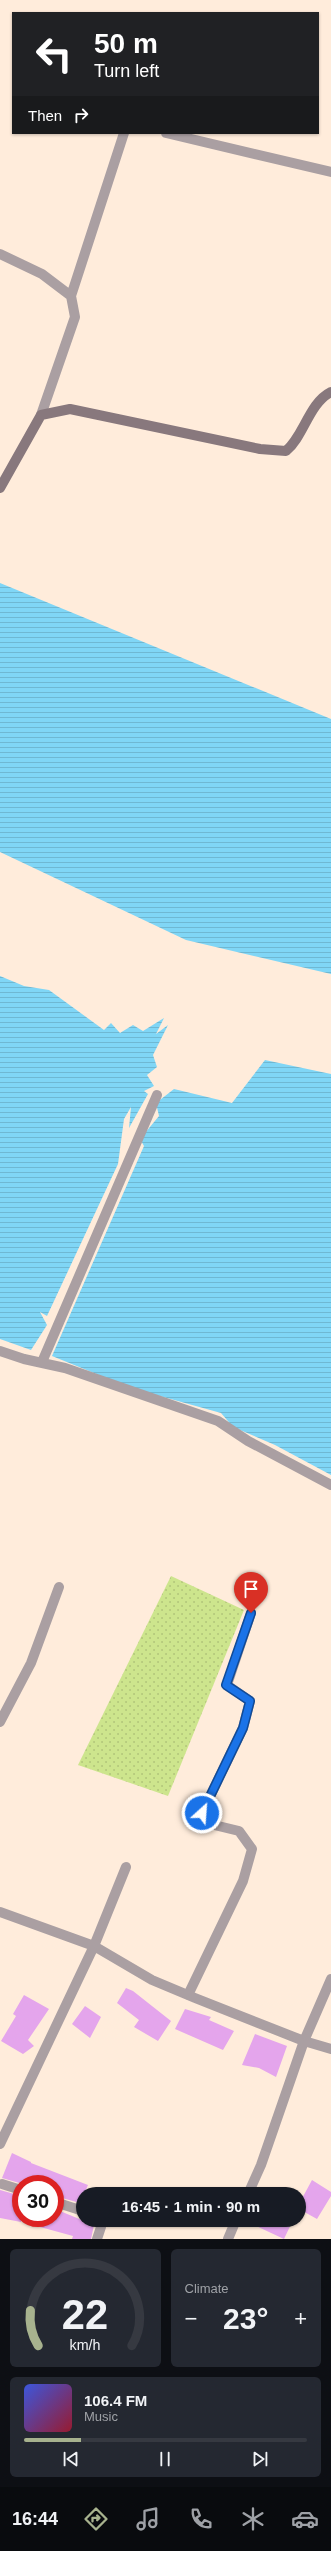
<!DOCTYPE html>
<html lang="en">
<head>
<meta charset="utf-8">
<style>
	:root { --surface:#171b24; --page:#242831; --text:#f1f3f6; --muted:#9ea1a6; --line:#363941; --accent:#a7b28e }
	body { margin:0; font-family:Arial,sans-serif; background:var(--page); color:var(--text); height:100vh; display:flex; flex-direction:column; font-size:15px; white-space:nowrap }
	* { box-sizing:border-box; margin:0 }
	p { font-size:13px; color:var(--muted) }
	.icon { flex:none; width:22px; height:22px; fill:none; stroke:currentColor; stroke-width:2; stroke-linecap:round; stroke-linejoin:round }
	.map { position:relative; height:2239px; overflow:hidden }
	.drawer { display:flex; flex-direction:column; gap:10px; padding:10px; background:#0d0f14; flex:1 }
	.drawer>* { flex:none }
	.banner { position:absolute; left:12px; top:12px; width:307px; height:122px; border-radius:0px; box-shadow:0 1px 3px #0004; background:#202124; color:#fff; overflow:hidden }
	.speed { position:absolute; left:12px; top:2175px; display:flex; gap:8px; font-size:20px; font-weight:700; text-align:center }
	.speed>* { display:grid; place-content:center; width:52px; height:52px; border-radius:50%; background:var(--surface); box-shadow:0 1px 3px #0004; line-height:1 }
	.speed .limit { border:6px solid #d22; background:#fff; color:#111 }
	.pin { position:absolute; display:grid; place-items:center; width:34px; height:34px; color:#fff; margin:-41px -17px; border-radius:50% 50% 50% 0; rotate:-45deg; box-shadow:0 0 4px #0007 }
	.pin .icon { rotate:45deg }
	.me { position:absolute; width:44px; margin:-22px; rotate:26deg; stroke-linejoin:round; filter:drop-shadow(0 0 3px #0008) }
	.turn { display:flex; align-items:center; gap:14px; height:84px; padding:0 16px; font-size:18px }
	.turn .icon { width:52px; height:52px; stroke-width:2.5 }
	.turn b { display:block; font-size:28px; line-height:34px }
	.then { display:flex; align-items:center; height:38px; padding:0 16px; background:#0003; gap:8px; font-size:15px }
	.big { font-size:30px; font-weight:800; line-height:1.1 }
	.drawer .card { flex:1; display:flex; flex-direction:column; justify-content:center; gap:6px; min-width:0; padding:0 14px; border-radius:6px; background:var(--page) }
	.drawer .dial { align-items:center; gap:0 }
	.dial svg { height:104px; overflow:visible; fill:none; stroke:var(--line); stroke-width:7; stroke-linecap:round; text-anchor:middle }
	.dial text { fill:var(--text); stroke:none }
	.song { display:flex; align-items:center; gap:12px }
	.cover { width:48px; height:48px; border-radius:6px; background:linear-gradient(135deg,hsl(230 70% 55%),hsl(350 70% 35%)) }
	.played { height:4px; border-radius:2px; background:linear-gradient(90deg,var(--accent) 20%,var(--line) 20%) }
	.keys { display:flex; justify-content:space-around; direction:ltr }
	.heat { display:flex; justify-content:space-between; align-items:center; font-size:22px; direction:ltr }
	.drawer .tiles { flex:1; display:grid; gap:10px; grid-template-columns:1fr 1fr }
	.card:last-child { grid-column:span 2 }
	.trip { position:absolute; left:76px; top:2187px; width:230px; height:40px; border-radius:20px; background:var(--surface); box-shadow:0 1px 3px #0004; font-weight:800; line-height:40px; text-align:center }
	.menu { display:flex; height:64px; justify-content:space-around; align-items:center; background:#090b0e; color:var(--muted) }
	.menu .icon { width:28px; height:28px }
	.menu .selected { color:var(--accent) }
	.menu b { font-size:18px; color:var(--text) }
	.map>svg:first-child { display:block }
	.grass { fill:url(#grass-dots) }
	.water { fill:url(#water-rules) }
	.building { fill:#e4a5ec }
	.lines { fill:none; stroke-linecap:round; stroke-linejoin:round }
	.street { stroke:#aa9fa2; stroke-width:10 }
	.secondary { stroke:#88787d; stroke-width:10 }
	.route-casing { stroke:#114b97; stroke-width:10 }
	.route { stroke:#1a73e8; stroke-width:7 }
</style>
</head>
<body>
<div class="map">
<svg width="331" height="2239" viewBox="0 0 331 2239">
	<defs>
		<pattern id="grass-dots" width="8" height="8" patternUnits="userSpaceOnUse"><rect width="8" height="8" fill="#cde58d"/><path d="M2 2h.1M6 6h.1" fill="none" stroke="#b1c57a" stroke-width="1.8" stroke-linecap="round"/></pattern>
		<pattern id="water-rules" width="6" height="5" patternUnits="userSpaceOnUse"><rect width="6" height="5" fill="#80d6f6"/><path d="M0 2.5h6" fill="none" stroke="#6fb8d3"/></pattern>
	</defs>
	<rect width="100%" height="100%" fill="#ffecdb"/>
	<path class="grass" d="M171 1576 244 1610 168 1796 78 1765Z"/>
	<path class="water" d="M0 583 331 719V974L186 940 0 852Z
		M0 976 24 986 49 990 104 1030 111 1023 120 1033 133 1025 143 1031 164 1018 156 1034 168 1025 153 1055 157 1067 147 1075 154 1086 144 1091 148 1094 129 1128 131 1107 124 1119 118 1164 47 1316 40 1312 47 1325 31 1350 0 1339Z
		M265 1060 331 1074V1475L275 1445 233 1427 221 1413 131 1388 52 1356 144 1146 140 1139 159 1116 156 1103 174 1089 232 1103Z"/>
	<path class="building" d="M126 1988 133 1991 171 2021 158 2041 134 2027 139 2020 117 2003Z
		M24 1995 49 2009 28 2040 34 2046 23 2054 1 2041 16 2016 13 2014Z
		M85 2006 101 2017 90 2038 72 2024Z
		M185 2009 211 2017 209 2020 234 2031 223 2050 175 2029Z
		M255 2034 287 2046 276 2077 259 2068 242 2065Z
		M12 2153 31 2162V2163L88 2185 80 2203 55 2196V2184H23L2 2178Z
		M312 2180 331 2192V2196L317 2219 299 2209V2204Z
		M0 2190 21 2196V2222L0 2218Z
		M55 2209 94 2225 91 2239H72L73 2236 22 2222V2218H55Z
		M243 2220H293L284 2239Z"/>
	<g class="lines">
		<path class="street" d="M166 133 331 172
			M0 254 42 274 71 296 75 317 41 415
			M71 296 124 133
			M0 1351 24 1359 65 1368 218 1421 248 1441 331 1485
			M42 1362 157 1095
			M0 1722 31 1663 59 1587
			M0 1912 94 1946 152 1980 195 1998 304 2041 331 2049
			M188 1995 243 1881 252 1849 239 1831 206 1823 202 1813 243 1728 250 1701 227 1685 251 1613
			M0 2144 94 1946 126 1867
			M2 2184 21 2190
			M248 2194 261 2165 304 2041 331 1979
			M55 2202 83 2211
			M97 2239 101 2227 99 2220
			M228 2239 236 2220"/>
		<path class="secondary" d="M0 488 41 415 70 409 260 449 286 451C304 436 309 403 331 392"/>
	</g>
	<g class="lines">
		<defs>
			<path id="route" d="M202 1813 243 1728 250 1701 226 1685 251 1613"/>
		</defs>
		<use href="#route" class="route-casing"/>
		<use href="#route" class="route"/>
	</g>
</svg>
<div class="speed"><div class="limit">30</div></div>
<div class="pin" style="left:251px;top:1613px;background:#d93025"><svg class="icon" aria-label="arrive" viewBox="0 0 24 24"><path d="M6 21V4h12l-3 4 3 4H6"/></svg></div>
<svg class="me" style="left:202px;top:1813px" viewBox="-20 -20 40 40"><circle r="17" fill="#1a73e8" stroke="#fff" stroke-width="3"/><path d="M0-11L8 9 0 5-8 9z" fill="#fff"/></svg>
<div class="trip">16:45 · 1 min · 90 m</div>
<div class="banner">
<div class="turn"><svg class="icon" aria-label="left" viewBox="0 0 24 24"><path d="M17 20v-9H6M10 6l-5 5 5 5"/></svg><div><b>50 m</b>Turn left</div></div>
<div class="then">Then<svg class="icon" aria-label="right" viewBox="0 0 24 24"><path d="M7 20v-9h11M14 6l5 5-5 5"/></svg></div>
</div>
</div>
<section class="drawer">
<div class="tiles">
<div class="card dial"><svg viewBox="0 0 100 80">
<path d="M14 69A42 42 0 1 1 86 69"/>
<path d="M14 69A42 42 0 0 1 8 42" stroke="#a7b28e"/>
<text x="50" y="56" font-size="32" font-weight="700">22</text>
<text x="50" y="72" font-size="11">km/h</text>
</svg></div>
<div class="card"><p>Climate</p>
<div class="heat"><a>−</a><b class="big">23°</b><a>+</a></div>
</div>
<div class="card">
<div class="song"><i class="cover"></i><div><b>106.4 FM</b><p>Music</p></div></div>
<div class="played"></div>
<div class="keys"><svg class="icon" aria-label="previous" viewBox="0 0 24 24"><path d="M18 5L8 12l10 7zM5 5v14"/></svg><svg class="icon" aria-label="pause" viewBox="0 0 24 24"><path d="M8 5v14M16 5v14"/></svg><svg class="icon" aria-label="next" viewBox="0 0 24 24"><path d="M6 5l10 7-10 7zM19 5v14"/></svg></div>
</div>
</div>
</section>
<nav class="menu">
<b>16:44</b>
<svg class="icon selected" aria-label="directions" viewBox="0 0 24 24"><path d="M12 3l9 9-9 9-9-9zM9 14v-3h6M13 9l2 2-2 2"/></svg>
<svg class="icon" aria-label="music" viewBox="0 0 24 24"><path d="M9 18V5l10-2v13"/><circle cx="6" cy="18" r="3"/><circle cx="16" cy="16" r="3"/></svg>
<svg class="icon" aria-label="phone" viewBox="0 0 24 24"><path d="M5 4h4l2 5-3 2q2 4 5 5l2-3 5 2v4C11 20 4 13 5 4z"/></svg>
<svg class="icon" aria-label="climate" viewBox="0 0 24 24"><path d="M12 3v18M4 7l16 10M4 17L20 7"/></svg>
<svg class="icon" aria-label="car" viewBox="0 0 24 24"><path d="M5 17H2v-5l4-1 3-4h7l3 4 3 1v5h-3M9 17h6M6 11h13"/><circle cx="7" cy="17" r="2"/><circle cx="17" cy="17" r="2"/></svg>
</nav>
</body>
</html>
